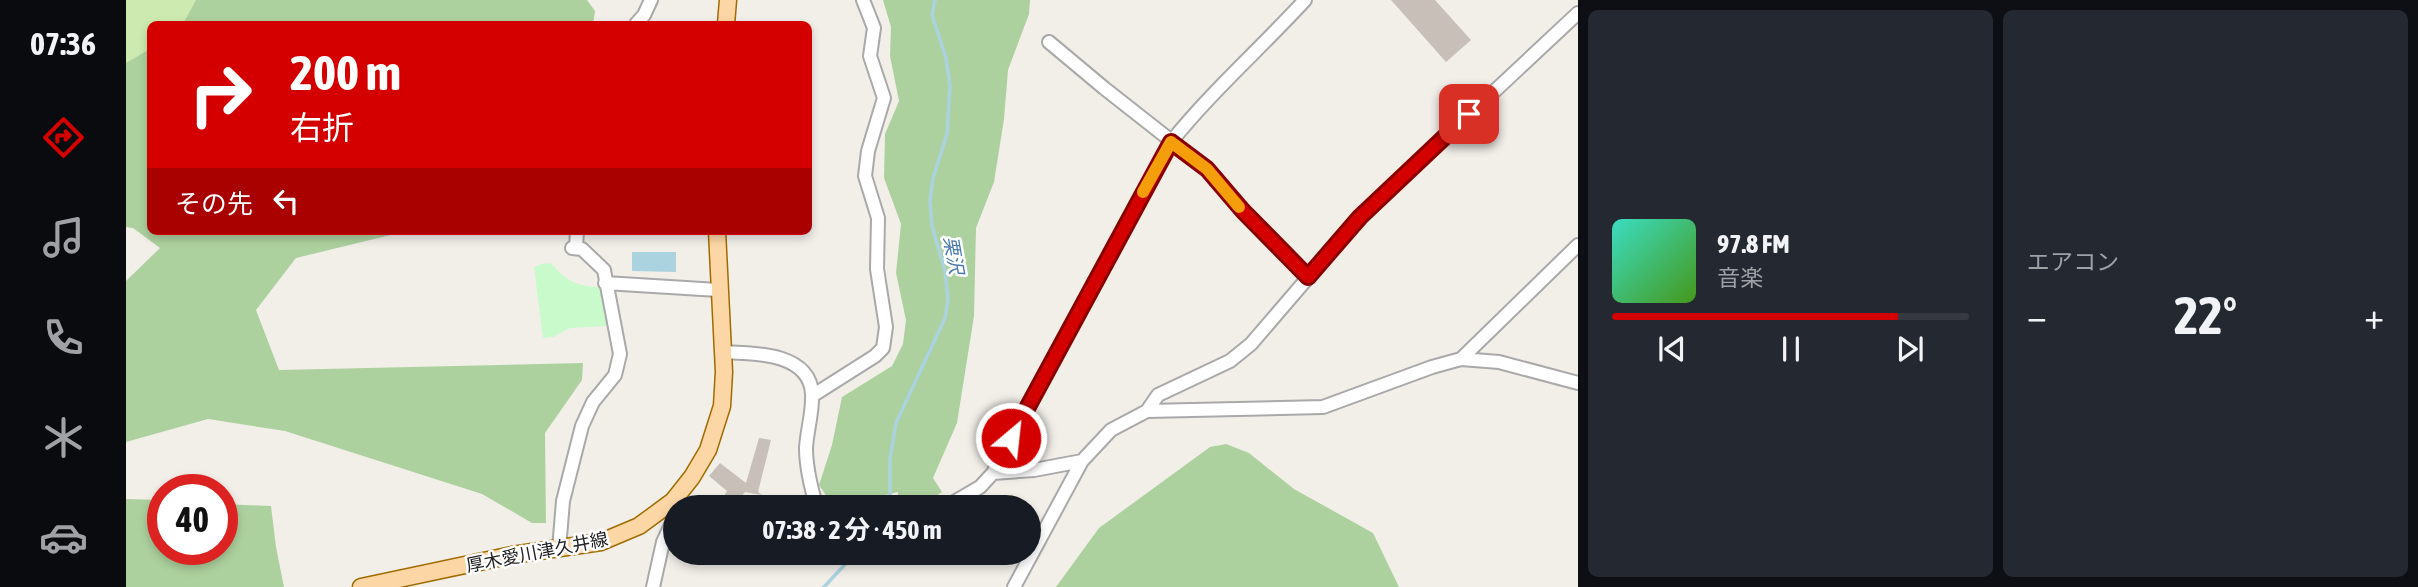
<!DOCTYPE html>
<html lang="ja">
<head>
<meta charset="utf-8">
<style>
	:root { --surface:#171b24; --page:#242831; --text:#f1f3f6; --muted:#9ea1a6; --line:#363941; --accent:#d40000 }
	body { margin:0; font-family:"Asap Condensed","Noto Sans JP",sans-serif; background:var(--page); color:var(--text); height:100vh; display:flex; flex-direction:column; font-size:26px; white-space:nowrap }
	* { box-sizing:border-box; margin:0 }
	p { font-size:23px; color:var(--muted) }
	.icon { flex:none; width:38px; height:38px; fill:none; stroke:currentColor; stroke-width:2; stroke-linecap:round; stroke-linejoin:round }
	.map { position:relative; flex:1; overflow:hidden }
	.sheet { display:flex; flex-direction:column; gap:10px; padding:10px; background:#0d0f14; width:840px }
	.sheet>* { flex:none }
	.guide { position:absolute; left:21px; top:21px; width:665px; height:214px; border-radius:10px; box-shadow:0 4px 10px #0003; background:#d40000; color:#fff; overflow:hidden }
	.speed { position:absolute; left:21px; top:474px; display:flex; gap:14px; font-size:35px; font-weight:700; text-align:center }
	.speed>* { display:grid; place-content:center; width:91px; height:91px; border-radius:50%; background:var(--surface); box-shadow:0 4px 10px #0003; line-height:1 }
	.speed .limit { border:10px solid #d22; background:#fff; color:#111 }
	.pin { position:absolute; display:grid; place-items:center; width:60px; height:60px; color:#fff; margin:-30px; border-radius:14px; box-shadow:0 4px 10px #0006 }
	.me { position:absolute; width:77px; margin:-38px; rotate:28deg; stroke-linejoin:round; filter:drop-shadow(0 0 5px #0008) }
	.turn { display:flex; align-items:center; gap:24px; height:147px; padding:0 28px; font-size:32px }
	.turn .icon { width:91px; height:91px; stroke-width:2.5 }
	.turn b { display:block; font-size:49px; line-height:60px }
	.then { display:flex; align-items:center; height:66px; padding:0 28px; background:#0003; gap:14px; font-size:26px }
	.big { font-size:52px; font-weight:700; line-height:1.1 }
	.sheet .tile { flex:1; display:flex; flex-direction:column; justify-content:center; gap:10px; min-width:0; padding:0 24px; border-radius:10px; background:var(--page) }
	.song { display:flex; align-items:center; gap:21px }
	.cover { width:84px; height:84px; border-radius:10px; background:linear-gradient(135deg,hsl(170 70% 55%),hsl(100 70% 35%)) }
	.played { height:7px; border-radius:4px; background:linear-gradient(90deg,var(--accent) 80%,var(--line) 80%) }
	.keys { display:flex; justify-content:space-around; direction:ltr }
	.heat { display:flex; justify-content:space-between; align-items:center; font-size:38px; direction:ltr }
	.sheet .tiles { flex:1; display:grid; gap:10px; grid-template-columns:repeat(2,1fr) }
	.trip { position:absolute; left:537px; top:495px; width:378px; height:70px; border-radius:35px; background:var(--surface); box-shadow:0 4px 10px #0003; font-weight:700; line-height:70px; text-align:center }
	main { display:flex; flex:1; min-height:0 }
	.menu { display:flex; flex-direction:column; width:126px; justify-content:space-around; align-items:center; background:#090b0e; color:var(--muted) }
	.menu .icon { width:49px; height:49px }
	.menu .current { color:var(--accent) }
	.menu b { font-size:32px; color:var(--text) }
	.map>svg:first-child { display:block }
	.grass { fill:#cdebb0 }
	.forest { fill:#add19e }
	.park { fill:#c8facc }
	.water { fill:#aad3df }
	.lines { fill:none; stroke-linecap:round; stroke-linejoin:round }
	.stream { stroke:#aad3df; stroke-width:3.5 }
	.building { fill:#c7bfb8 }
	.minor-casing { stroke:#a9a9a9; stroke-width:16 }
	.major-casing { stroke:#a06b00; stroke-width:19 }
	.minor { stroke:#fff; stroke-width:12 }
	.major { stroke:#fcd6a4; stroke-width:16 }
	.route-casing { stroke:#8a0000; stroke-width:18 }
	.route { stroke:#d40000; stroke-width:12 }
	.slow { stroke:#f59e0b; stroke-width:12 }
	.labels { text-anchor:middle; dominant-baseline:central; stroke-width:5; stroke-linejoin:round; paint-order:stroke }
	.street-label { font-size:18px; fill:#222; stroke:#fff }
	.water-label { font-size:19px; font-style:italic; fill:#4a7aab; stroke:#fff }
</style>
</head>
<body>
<main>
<nav class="menu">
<b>07:36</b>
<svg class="icon current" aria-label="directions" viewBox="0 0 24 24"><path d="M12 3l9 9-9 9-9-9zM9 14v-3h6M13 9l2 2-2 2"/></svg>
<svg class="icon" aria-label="music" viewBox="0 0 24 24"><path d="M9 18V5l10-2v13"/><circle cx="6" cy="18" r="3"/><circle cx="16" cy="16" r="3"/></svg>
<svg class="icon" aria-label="phone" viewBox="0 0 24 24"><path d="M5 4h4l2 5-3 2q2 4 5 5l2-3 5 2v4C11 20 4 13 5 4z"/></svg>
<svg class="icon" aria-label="climate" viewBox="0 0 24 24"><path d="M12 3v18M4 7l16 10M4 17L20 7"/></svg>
<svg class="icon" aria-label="car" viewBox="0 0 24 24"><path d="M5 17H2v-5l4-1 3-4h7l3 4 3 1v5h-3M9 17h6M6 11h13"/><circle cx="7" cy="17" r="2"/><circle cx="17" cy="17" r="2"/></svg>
</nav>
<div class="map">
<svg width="1452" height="587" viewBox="0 0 1452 587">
	<rect width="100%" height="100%" fill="#f2efe9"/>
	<path class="grass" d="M0 0H88L70 24H24V54L0 65Z"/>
	<path class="forest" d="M70 0H461L469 11 467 24H57Z
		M757 0H904L903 14 882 70 878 119 868 182 850 228 848 316 831 423 807 478 816 492C798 505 794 508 772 507V492L747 498 743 507H708L693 485 706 445 716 397 766 366 777 344 780 320 770 273 775 224 758 178 759 134 773 101 764 56 765 27Z
		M24 49V231H281L170 258 130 310 153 370 457 363 456 380 419 433 420 523H406L356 494 159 431 82 419 0 442V281L34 248 7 228 0 227V63Z
		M1100 444 1123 453 1168 489 1247 533 1273 587H930L973 528 1084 447Z
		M0 499 37 500V550H96V504L145 506 150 547 158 587H0Z"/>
	<path class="park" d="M425 263C440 281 452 287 475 287L484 321 481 326 444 328 427 337 417 338 408 267 416 264Z"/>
	<path class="water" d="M506 252H550V272L506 271Z"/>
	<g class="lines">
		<path class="stream" d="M761 508 764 494V459L770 423 819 318 822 300 819 271 806 226 804 201 807 178 821 134 824 86 820 58 806 15 809 0
			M698 587 725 558"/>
	</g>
	<path class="building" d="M1265 0H1309L1345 40 1320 62Z
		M633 438 645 440 632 492 636 495 619 492 607 508H591L601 491 583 476 594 463 620 483Z"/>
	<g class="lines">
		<defs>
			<path id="minor" d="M510 24 518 15 525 0
				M923 42 978 88 1081 169 1117 211 1182 277
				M450 247 451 231
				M479 283 592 290
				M596 352C626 353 684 352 686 394 687 412 681 430 680 448 680 469 685 488 691 508
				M1335 359 1452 245
				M686 396 749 356 757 348 760 327 751 269 752 218 739 176 742 151 758 98 744 56 748 28 737 0
				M1021 411 1032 395 1104 361 1125 344 1234 217 1452 13
				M867 473 908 470 956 461 985 430 1021 411 1197 407 1306 367 1335 359 1373 362 1452 383
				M818 508 854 487 867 473 1045 142C1086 91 1135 48 1179 0
				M433 549 437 501 456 426 467 402 489 375 494 354 478 270 456 249 446 248
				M724 553 734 555 745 553
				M527 587 537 542 550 514
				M888 587 956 461"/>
			<path id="major" d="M600 24 602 0
				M235 587 386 555 475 542 513 526 547 501 566 477 582 450 596 406 598 372 591 231"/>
		</defs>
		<use href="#minor" class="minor-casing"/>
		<use href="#major" class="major-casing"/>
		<use href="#minor" class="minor"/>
		<use href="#major" class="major"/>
	</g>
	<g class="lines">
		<defs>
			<path id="route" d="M885 438 1045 142 1081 169 1117 211 1182 277 1234 217 1343 114"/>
		</defs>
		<use href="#route" class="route-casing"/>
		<use href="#route" class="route"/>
		<path class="slow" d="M1017 192 1045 142 1081 169 1113 207"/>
	</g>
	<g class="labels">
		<g class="street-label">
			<text transform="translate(411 552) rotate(-11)">厚木愛川津久井線</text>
		</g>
		<g class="water-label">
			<text transform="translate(828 255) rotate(80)">栗沢</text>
		</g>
	</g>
</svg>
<div class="speed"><div class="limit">40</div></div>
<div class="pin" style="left:1343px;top:114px;background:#d93025"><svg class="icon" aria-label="arrive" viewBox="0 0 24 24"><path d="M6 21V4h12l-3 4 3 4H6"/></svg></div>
<svg class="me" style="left:885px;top:438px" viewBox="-20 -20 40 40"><circle r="17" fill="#d40000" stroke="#fff" stroke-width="3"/><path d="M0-11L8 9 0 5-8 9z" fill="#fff"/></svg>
<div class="trip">07:38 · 2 分 · 450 m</div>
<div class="guide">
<div class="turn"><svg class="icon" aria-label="right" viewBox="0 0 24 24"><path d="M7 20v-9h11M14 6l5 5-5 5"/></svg><div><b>200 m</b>右折</div></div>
<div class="then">その先<svg class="icon" aria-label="left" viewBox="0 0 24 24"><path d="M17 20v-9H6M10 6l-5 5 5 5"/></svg></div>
</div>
</div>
<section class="sheet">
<div class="tiles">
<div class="tile">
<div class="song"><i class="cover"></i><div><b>97.8 FM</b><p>音楽</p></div></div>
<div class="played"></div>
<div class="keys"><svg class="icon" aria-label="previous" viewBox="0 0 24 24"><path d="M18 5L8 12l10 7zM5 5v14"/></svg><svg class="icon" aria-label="pause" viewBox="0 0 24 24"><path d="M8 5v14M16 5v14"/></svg><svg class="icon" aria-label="next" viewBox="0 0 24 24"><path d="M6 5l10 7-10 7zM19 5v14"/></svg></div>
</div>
<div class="tile"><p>エアコン</p>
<div class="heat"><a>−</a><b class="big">22°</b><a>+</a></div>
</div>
</div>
</section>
</main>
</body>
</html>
